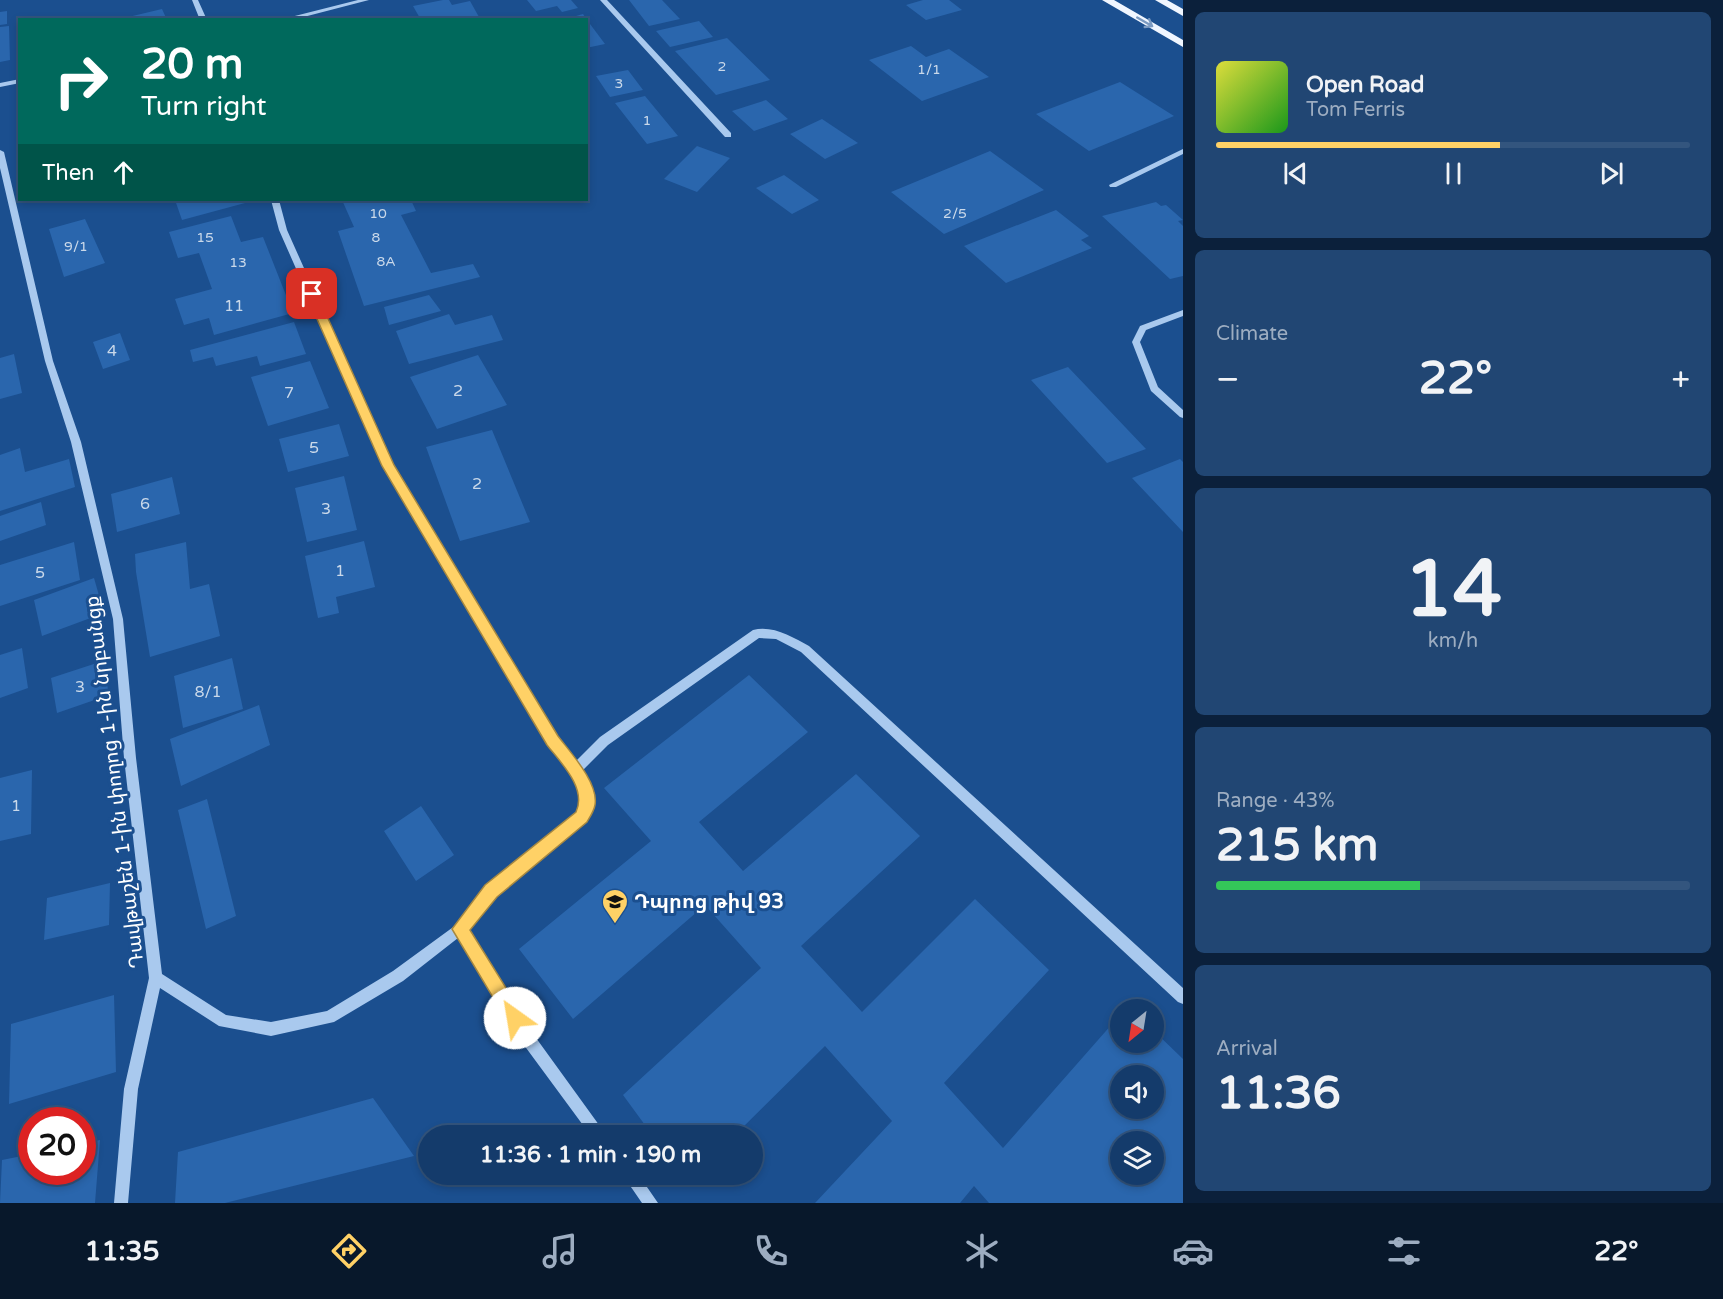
<!DOCTYPE html>
<html lang="en">
<head>
<meta charset="utf-8">
<style>
	:root { --surface:#143b6b; --page:#214673; --text:#f1f3f6; --muted:#9dadc1; --line:#33557e; --accent:#ffd166 }
	body { margin:0; font-family:"Varela Round","Noto Sans Armenian",sans-serif; background:var(--page); color:var(--text); height:100vh; display:flex; flex-direction:column; font-size:22px; white-space:nowrap }
	* { box-sizing:border-box; margin:0 }
	p { font-size:20px; color:var(--muted) }
	.icon { flex:none; width:33px; height:33px; fill:none; stroke:currentColor; stroke-width:2; stroke-linecap:round; stroke-linejoin:round }
	.map { position:relative; flex:1; overflow:hidden }
	.details { display:flex; flex-direction:column; gap:12px; padding:12px; background:#0b203b; width:540px }
	.details>* { flex:none }
	.banner { position:absolute; left:18px; top:18px; width:570px; height:183px; border-radius:0px; box-shadow:0 3px 9px #0003,0 0 0 2px var(--line); background:#00695c; color:#fff; overflow:hidden }
	.needle { width:39px; rotate:210deg }
	.fabs { position:absolute; left:1110px; top:999px; display:grid; gap:12px }
	.fabs a { display:grid; place-items:center; width:54px; height:54px; border-radius:50%; background:var(--surface); box-shadow:0 3px 9px #0003,0 0 0 2px var(--line); font-size:30px }
	.speed { position:absolute; left:18px; top:1107px; display:flex; gap:12px; font-size:30px; font-weight:700; text-align:center }
	.speed>* { display:grid; place-content:center; width:78px; height:78px; border-radius:50%; background:var(--surface); box-shadow:0 3px 9px #0003,0 0 0 2px var(--line); line-height:1 }
	.speed .limit { border:9px solid #d22; background:#fff; color:#111 }
	.pin { position:absolute; display:grid; place-items:center; width:51px; height:51px; color:#fff; margin:-26px; border-radius:12px; box-shadow:0 3px 9px #0006 }
	.me { position:absolute; width:66px; margin:-33px; rotate:328deg; stroke-linejoin:round; filter:drop-shadow(0 0 4px #0008) }
	.turn { display:flex; align-items:center; gap:21px; height:126px; padding:0 24px; font-size:27px }
	.turn .icon { width:78px; height:78px; stroke-width:2.5 }
	.turn b { display:block; font-size:42px; line-height:51px }
	.then { display:flex; align-items:center; height:57px; padding:0 24px; background:#0003; gap:12px; font-size:22px }
	.big { font-size:45px; font-weight:700; line-height:1.1 }
	.details .card { flex:1; display:flex; flex-direction:column; justify-content:center; gap:9px; min-width:0; padding:0 21px; border-radius:9px; background:var(--page) }
	.details .dial { align-items:center; gap:0 }
	.dial b { font-size:78px; line-height:1 }
	.song { display:flex; align-items:center; gap:18px }
	.cover { width:72px; height:72px; border-radius:9px; background:linear-gradient(135deg,hsl(60 70% 55%),hsl(120 70% 35%)) }
	.played { height:6px; border-radius:3px; background:linear-gradient(90deg,var(--accent) 60%,var(--line) 60%) }
	.keys { display:flex; justify-content:space-around; direction:ltr }
	.heat { display:flex; justify-content:space-between; align-items:center; font-size:33px; direction:ltr }
	.charge { height:9px; border-radius:4px; background:linear-gradient(90deg,#34c759 43%,var(--line) 0) }
	.trip { position:absolute; left:418px; top:1125px; width:345px; height:60px; border-radius:30px; background:var(--surface); box-shadow:0 3px 9px #0003,0 0 0 2px var(--line); font-weight:700; line-height:60px; text-align:center }
	.menu { display:flex; height:96px; justify-content:space-around; align-items:center; background:#08182b; color:var(--muted) }
	.menu .icon { width:42px; height:42px }
	.menu .on { color:var(--accent) }
	.menu b { font-size:27px; color:var(--text) }
	main { display:flex; flex:1; min-height:0 }
	.map>svg:first-child { display:block }
	.building { fill:#2a66ad; fill-rule:evenodd }
	.lines { fill:none; stroke-linecap:round; stroke-linejoin:round }
	.minor { fill:#a9c9ee; fill-rule:evenodd }
	.major { fill:#f0f6ff; fill-rule:evenodd }
	.oneway { stroke:#7b9ac1 }
	.route { fill:#ffd166; stroke:#a68842; stroke-width:1.5 }
	.labels { text-anchor:middle; dominant-baseline:central; stroke-width:6; stroke-linejoin:round; paint-order:stroke }
	.far-number-label { font-size:14px; fill:#cad9ea }
	.number-label { font-size:16px; fill:#cad9ea }
	.street-label { font-size:20px; fill:#fff; stroke:#1b4f8f }
	.poi-label { font-size:20px; font-weight:bold; fill:#fff; stroke:#1b4f8f; text-anchor:start }
</style>
</head>
<body>
<main>
<div class="map">
<svg width="1183" height="1203" viewBox="0 0 1183 1203">
	<rect width="100%" height="100%" fill="#1b4f8f"/>
	<path class="building" d="M443 0H449L452 5 470 1 479 17 467 20H421L413 6Z
		M527 0H571L578 8 562 12 557 6 536 11Z
		M629 0H662L680 19 649 26Z
		M923 0H949L962 10 926 20 906 5Z
		M162 9 167 20H120V19Z
		M7 11V24L0 25V12Z
		M583 14 587 20 605 44 586 48V20H562Z
		M699 21 713 37 670 47 656 31Z
		M9 26 10 60 0 62V27Z
		M727 38 770 80 716 95 675 51Z
		M911 46 926 57 949 49 989 77 922 101 869 60Z
		M628 70 643 90 610 97 596 76Z
		M1120 82 1174 116 1089 151 1036 114Z
		M645 96 678 136 647 144 615 103Z
		M766 100 788 119 754 131 732 111Z
		M822 119 858 143 825 159 790 134Z
		M697 146 730 158 697 192 664 179Z
		M990 151 1044 190 944 234 891 192Z
		M784 175 819 200 792 214 756 188Z
		M175 200H244L245 203 182 220Z
		M342 200H411L416 211 401 215 431 273 473 264 480 277 364 306 338 231 354 227Z
		M1156 202 1161 206 1166 205 1183 220 1178 221 1183 226V276L1170 279 1102 216Z
		M1056 210 1089 236 1081 240 1092 248 1006 283 964 246Z
		M231 216 241 242 263 237 293 313 214 335 209 318 184 325 175 299 212 289 199 253 178 258 169 232Z
		M85 219 105 263 64 277 49 229Z
		M429 295 441 311 389 325 384 307Z
		M449 314 455 325 492 315 503 340 409 364 396 331Z
		M294 322 306 354 260 366 257 356 216 366 213 357 193 362 190 350Z
		M120 333 130 360 103 369 93 342Z
		M14 354 22 393 0 399V358Z
		M478 355 507 405 437 429 410 377Z
		M310 361 329 408 268 426 251 377Z
		M1068 367 1146 449 1107 463 1031 380Z
		M339 424 349 456 288 472 279 439Z
		M492 430 530 522 460 541 426 447Z
		M20 448 25 472 69 459 75 487 0 511V455Z
		M1180 459 1183 462V532L1132 478Z
		M344 476 357 530 307 542 295 488Z
		M172 477 180 514 117 532 111 494Z
		M41 502 46 525 0 541V516Z
		M364 541 375 587 336 597 339 613 318 618 305 556Z
		M74 542 80 580 0 606V565Z
		M186 542 190 589 209 584 220 636 150 657 136 572 135 554Z
		M94 578 104 613 42 636 34 600Z
		M22 648 28 688 0 698V655Z
		M232 658 243 709 183 728 174 676Z
		M103 661 109 695 57 713 51 678Z
		M749 675 808 732 699 822 743 871 856 774 920 836 801 946 862 1012 975 899 1049 970 944 1083 1003 1148 1120 1015V1042H1154V1031L1183 1059V1203H989L974 1186 960 1203H815L892 1121 825 1046 734 1136H653L623 1095 761 968 705 905 573 1019 519 949 651 841 604 788ZM1120 1076H1154V1108H1120ZM1120 1142H1154V1174H1120Z
		M259 705 270 745 181 786 170 739Z
		M32 770 31 834 0 841V778Z
		M207 799 236 916 206 929 178 810Z
		M421 806 454 855 416 881 384 831Z
		M110 883 109 925 44 940 47 898Z
		M114 995 116 1072 9 1104 11 1024Z
		M373 1098 414 1156 225 1203H175L178 1152Z
		M100 1140 95 1203H0L2 1160 32 1154V1172H82V1144Z"/>
	<g class="lines">
		<path class="minor" d="M192 0H198L207 20H200Z
			M358 0H369L292 20H279Z
			M600 0H607L731 133V137H725Z
			M20 79V83L0 87V83Z
			M1183 149V154L1116 187H1110L1109 185Z
			M0 150 4 152 53 361 81 442 123 619 136 758 162 974 226 1015 271 1022 327 1011 393 971 456 925 487 887 577 813C586 785 565 765 548 745L383 466 279 230 271 200H279L287 230 392 465 556 737 576 761 600 737 753 630C773 625 792 637 809 646L1183 988V1004L1178 1002 801 652 776 639 759 638 608 745 582 771C592 788 594 802 586 821L495 895 468 930 531 1031 607 1136H591L521 1041 458 938 403 981 334 1022 271 1036 219 1026 160 988 138 1089 128 1203H114L124 1089 149 978 124 758 113 619 71 442 45 361 0 168Z
			M1183 310V316L1146 330 1140 342 1158 387 1183 410V418L1180 417 1151 391 1132 342 1140 326Z
			M622 1174H638L658 1203H642Z"/>
		<path class="major" d="M1102 0H1114L1183 40V47Z
			M1155 0H1167L1183 9V16Z"/>
	</g>
	<defs><path id="oneway-shaft" d="M-6 0H5M1.5-3L5.5 0L1.5 3" fill="none" stroke-width="1.6" stroke-linecap="round" stroke-linejoin="round" transform="scale(1.5)"/></defs>
	<use class="oneway" href="#oneway-shaft" transform="translate(1145 22) rotate(30)"/>
	<path class="route" d="M312 291 317 294 394 465 558 736C570 752 599 783 595 805 594 811 590 817 587 822L497 897 470 930 521 1012 524 1018 521 1024 515 1027 509 1024 452 929 485 885 576 812C587 788 561 763 547 745L382 466 306 294Z"/>
	<defs>
		<symbol id="school-pin" viewBox="-11 -11 22 30"><path d="M0 17L-7.5 6A9.5 9.5 0 1 1 7.5 6Z" fill="#ffd166" stroke="#1b4f8f"/><path d="M0-5L7-2L0 1L-7-2ZM-4 1L0 2.5L4 1V4Q0 6-4 4Z" fill="#111"/></symbol>
	</defs>
	<g fill-rule="evenodd">
		<use href="#school-pin" x="600" y="887" width="30" height="40"/>
	</g>
	<g class="labels">
		<g class="far-number-label">
			<text x="722" y="66">2</text>
			<text x="929" y="69">1/1</text>
			<text x="619" y="83">3</text>
			<text x="647" y="120">1</text>
			<text x="378" y="213">10</text>
			<text x="955" y="213">2/5</text>
			<text x="205" y="237">15</text>
			<text x="376" y="237">8</text>
			<text x="76" y="246">9/1</text>
			<text x="386" y="261">8A</text>
			<text x="238" y="262">13</text>
		</g>
		<g class="number-label">
			<text x="234" y="306">11</text>
			<text x="112" y="351">4</text>
			<text x="458" y="391">2</text>
			<text x="289" y="393">7</text>
			<text x="314" y="448">5</text>
			<text x="477" y="484">2</text>
			<text x="145" y="504">6</text>
			<text x="326" y="509">3</text>
			<text x="340" y="571">1</text>
			<text x="40" y="573">5</text>
			<text x="80" y="687">3</text>
			<text x="208" y="692">8/1</text>
			<text x="16" y="806">1</text>
		</g>
		<g class="street-label">
			<text transform="translate(115 782) rotate(-97)">Դավթաշեն 1-ին փողոց 1-ին նրբանցք</text>
		</g>
		<g class="poi-label">
			<text x="634" y="902">Դպրոց թիվ 93</text>
		</g>
	</g>
</svg>
<div class="fabs">
<a><svg class="needle" viewBox="-14 -14 28 28"><path d="M0-13l5 13h-10z" fill="#e53935"/><path d="M0 13l5-13h-10z" fill="#9dadc1"/></svg></a>
<a><svg class="icon" aria-label="sound" viewBox="0 0 24 24"><path d="M4 9h4l5-4v14l-5-4H4zM17 9q2 3 0 6"/></svg></a>
<a><svg class="icon" aria-label="layers" viewBox="0 0 24 24"><path d="M12 4l9 5-9 5-9-5zM3 14l9 5 9-5"/></svg></a>
</div>
<div class="speed"><div class="limit">20</div></div>
<div class="pin" style="left:312px;top:294px;background:#d93025"><svg class="icon" aria-label="arrive" viewBox="0 0 24 24"><path d="M6 21V4h12l-3 4 3 4H6"/></svg></div>
<svg class="me" style="left:515px;top:1018px" viewBox="-20 -20 40 40"><circle r="19" fill="#fff"/><path d="M0-13L10 11 0 6-10 11z" fill="#ffd166"/></svg>
<div class="trip">11:36 · 1 min · 190 m</div>
<div class="banner">
<div class="turn"><svg class="icon" aria-label="right" viewBox="0 0 24 24"><path d="M7 20v-9h11M14 6l5 5-5 5"/></svg><div><b>20 m</b>Turn right</div></div>
<div class="then">Then<svg class="icon" aria-label="ahead" viewBox="0 0 24 24"><path d="M12 20V5M6 11l6-6 6 6"/></svg></div>
</div>
</div>
<section class="details">
<div class="card">
<div class="song"><i class="cover"></i><div><b>Open Road</b><p>Tom Ferris</p></div></div>
<div class="played"></div>
<div class="keys"><svg class="icon" aria-label="previous" viewBox="0 0 24 24"><path d="M18 5L8 12l10 7zM5 5v14"/></svg><svg class="icon" aria-label="pause" viewBox="0 0 24 24"><path d="M8 5v14M16 5v14"/></svg><svg class="icon" aria-label="next" viewBox="0 0 24 24"><path d="M6 5l10 7-10 7zM19 5v14"/></svg></div>
</div>
<div class="card"><p>Climate</p>
<div class="heat"><a>−</a><b class="big">22°</b><a>+</a></div>
</div>
<div class="card dial"><b>14</b><p>km/h</p></div>
<div class="card"><p>Range · 43%</p><b class="big">215 km</b><div class="charge"></div></div>
<div class="card"><p>Arrival</p><b class="big">11:36</b></div>
</section>
</main>
<nav class="menu">
<b>11:35</b>
<svg class="icon on" aria-label="directions" viewBox="0 0 24 24"><path d="M12 3l9 9-9 9-9-9zM9 14v-3h6M13 9l2 2-2 2"/></svg>
<svg class="icon" aria-label="music" viewBox="0 0 24 24"><path d="M9 18V5l10-2v13"/><circle cx="6" cy="18" r="3"/><circle cx="16" cy="16" r="3"/></svg>
<svg class="icon" aria-label="phone" viewBox="0 0 24 24"><path d="M5 4h4l2 5-3 2q2 4 5 5l2-3 5 2v4C11 20 4 13 5 4z"/></svg>
<svg class="icon" aria-label="climate" viewBox="0 0 24 24"><path d="M12 3v18M4 7l16 10M4 17L20 7"/></svg>
<svg class="icon" aria-label="car" viewBox="0 0 24 24"><path d="M5 17H2v-5l4-1 3-4h7l3 4 3 1v5h-3M9 17h6M6 11h13"/><circle cx="7" cy="17" r="2"/><circle cx="17" cy="17" r="2"/></svg>
<svg class="icon" aria-label="filters" viewBox="0 0 24 24"><path d="M4 7h16M4 17h16"/><circle cx="9" cy="7" r="2"/><circle cx="15" cy="17" r="2"/></svg>
<b>22°</b>
</nav>
</body>
</html>
